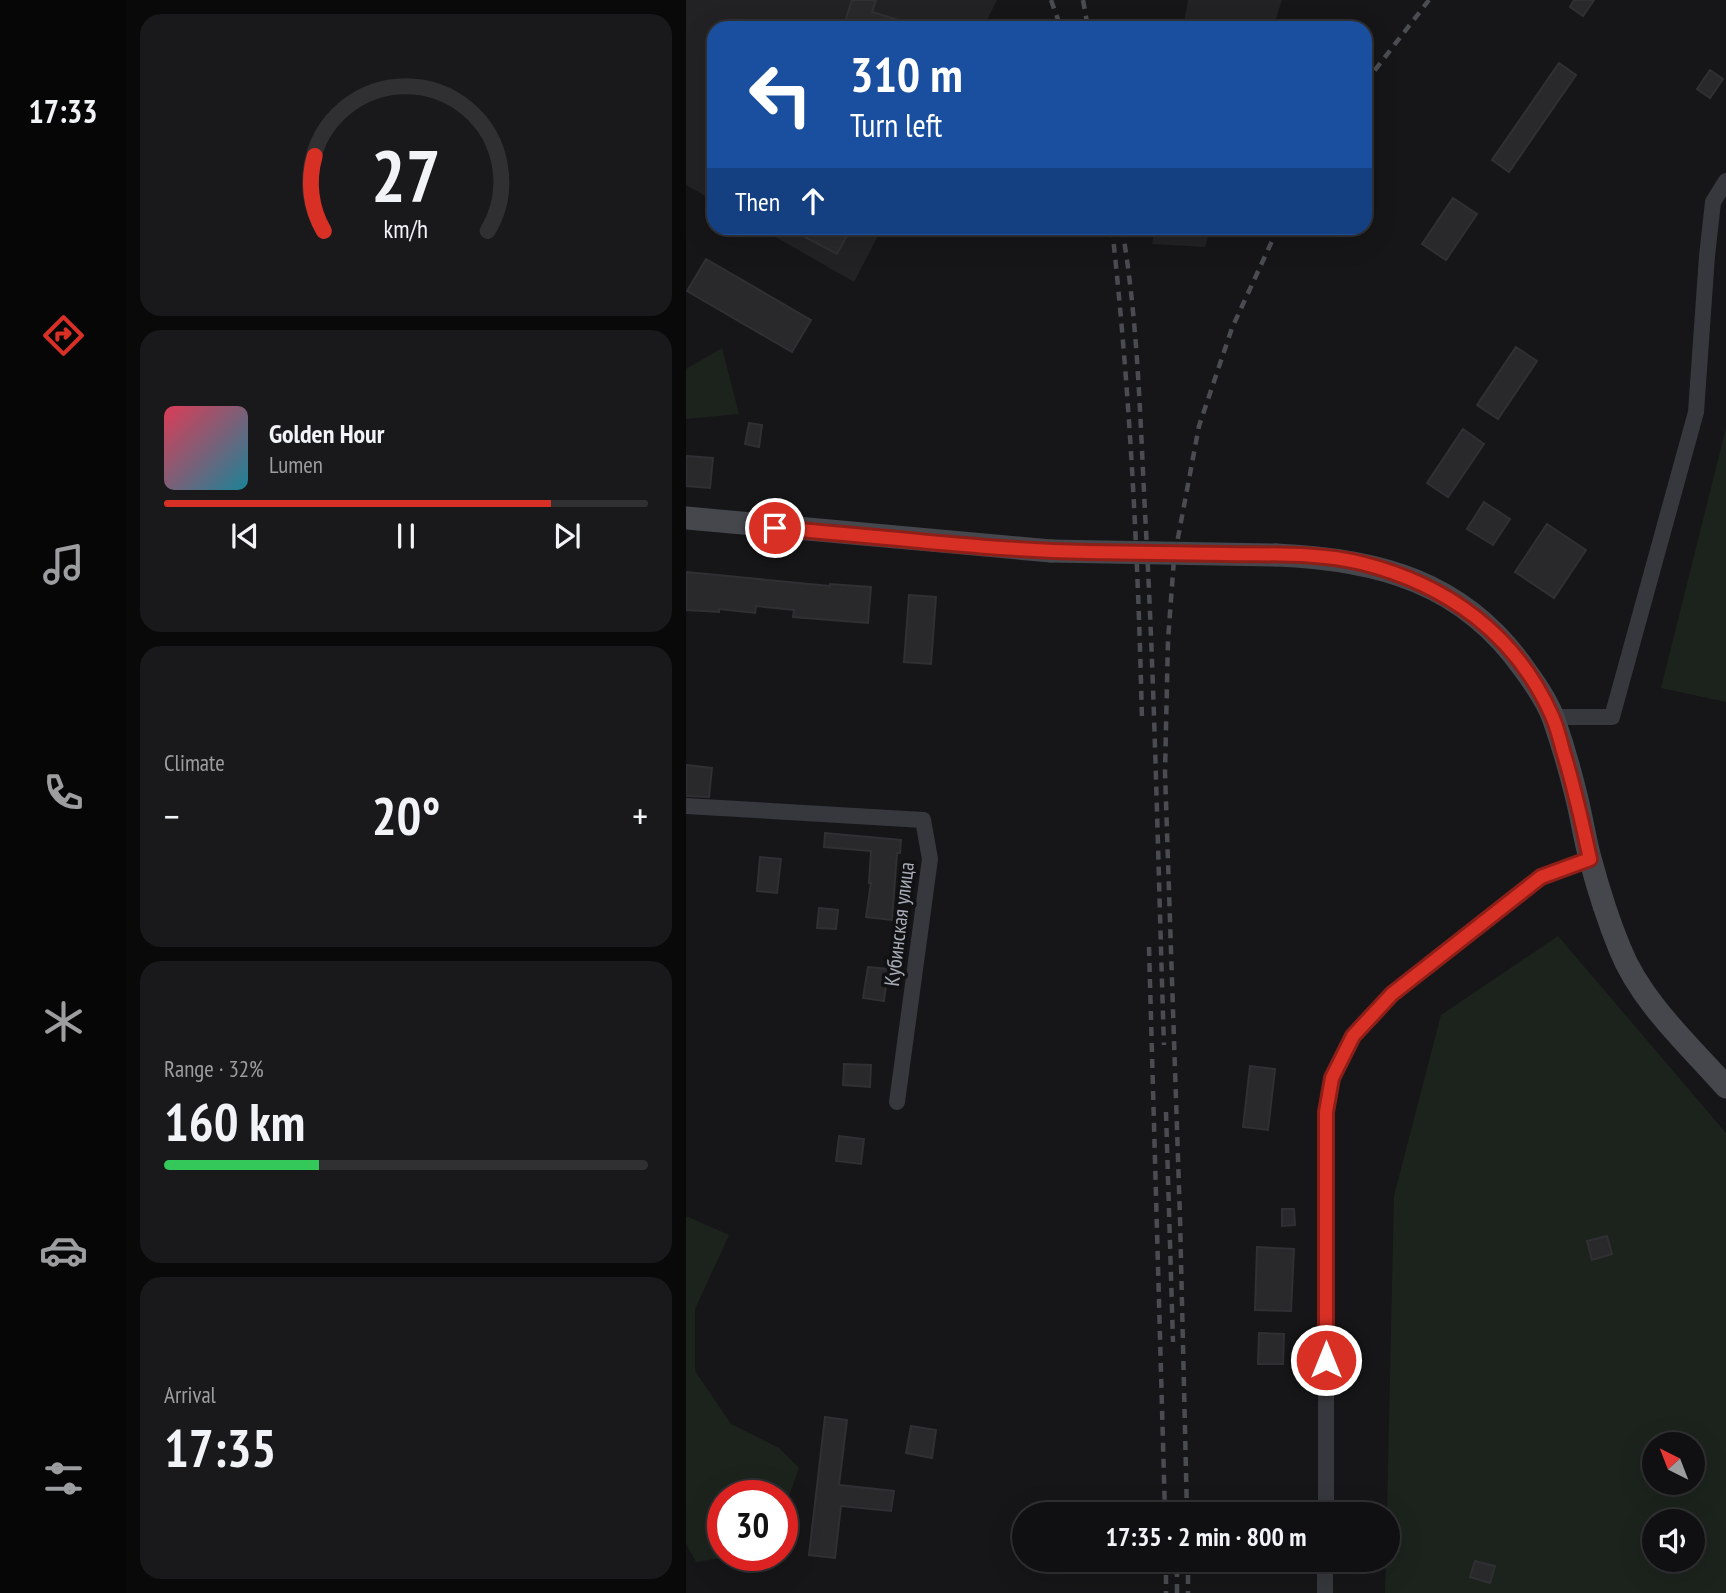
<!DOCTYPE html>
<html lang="en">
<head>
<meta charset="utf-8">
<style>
	:root { --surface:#101012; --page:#19191b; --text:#f1f3f6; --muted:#9c9d9f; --line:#303032; --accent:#d93025 }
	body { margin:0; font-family:"PT Sans Narrow",sans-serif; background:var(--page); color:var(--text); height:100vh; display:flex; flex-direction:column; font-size:26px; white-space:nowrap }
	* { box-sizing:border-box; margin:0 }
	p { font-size:23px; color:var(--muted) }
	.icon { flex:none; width:38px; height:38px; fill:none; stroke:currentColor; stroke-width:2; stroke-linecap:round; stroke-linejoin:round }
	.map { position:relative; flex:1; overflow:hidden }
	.sheet { display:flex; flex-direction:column; gap:14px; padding:14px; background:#09090a; width:560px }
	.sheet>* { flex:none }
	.banner { position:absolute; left:21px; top:21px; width:665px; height:214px; border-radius:21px; box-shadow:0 7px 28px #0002,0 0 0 2px var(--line); background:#1a4fa0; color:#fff; overflow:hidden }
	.needle { width:46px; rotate:318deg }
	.tools { position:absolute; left:956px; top:1432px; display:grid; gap:14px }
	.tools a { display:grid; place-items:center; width:63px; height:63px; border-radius:50%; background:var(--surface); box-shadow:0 7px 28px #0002,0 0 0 2px var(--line); font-size:35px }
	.speed { position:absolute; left:21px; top:1480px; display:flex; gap:14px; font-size:35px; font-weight:700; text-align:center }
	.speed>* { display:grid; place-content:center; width:91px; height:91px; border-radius:50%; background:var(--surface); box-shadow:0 7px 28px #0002,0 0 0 2px var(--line); line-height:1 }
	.speed .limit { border:10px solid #d22; background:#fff; color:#111 }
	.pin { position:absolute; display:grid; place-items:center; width:60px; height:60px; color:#fff; margin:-30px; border:4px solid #fff; border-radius:50%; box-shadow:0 2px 7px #0007 }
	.me { position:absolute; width:77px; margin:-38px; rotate:0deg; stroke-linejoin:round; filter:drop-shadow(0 0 5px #0008) }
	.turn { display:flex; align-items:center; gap:24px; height:147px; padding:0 28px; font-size:32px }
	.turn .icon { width:91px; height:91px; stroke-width:2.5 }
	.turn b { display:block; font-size:49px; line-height:60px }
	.then { display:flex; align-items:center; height:66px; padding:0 28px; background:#0003; gap:14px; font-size:26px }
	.big { font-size:52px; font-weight:600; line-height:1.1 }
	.sheet .tile { flex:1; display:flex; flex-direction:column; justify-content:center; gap:10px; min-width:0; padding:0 24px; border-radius:21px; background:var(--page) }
	.sheet .dial { align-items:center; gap:0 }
	.dial svg { height:182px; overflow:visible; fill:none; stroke:var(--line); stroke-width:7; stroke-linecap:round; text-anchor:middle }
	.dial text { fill:var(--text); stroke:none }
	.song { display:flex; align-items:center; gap:21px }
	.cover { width:84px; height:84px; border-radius:10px; background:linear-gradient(135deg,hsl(350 70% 55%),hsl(190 70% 35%)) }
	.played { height:7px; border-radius:4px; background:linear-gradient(90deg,var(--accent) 80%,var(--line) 80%) }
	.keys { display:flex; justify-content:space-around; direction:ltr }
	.heat { display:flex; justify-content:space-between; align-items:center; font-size:38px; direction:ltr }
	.charge { height:10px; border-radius:5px; background:linear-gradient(90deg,#34c759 32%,var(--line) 0) }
	.trip { position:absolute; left:326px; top:1502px; width:388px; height:70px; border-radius:35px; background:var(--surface); box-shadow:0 7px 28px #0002,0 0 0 2px var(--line); font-weight:600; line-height:70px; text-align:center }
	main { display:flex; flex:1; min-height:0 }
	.menu { display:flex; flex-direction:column; width:126px; justify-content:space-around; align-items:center; background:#060607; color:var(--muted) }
	.menu .icon { width:49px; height:49px }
	.menu .selected { color:var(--accent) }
	.menu b { font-size:32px; color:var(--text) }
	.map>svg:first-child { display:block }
	.built { fill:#222225 }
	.green { fill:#1c231d; fill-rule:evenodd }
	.building { fill:#29292c; stroke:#303034; stroke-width:2 }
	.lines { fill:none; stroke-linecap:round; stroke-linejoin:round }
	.street { stroke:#37383d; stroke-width:16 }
	.secondary { stroke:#45474d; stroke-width:23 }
	.rail { stroke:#4a4c52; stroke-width:4.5; stroke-dasharray:9 7; stroke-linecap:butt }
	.secondary-bridge { stroke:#45474d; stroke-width:23 }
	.route-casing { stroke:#8d1f18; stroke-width:18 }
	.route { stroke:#d93025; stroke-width:12 }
	.labels { text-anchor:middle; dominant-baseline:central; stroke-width:7; stroke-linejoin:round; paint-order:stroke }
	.street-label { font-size:21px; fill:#a8adb8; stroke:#111113 }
</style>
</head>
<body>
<main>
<nav class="menu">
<b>17:33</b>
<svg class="icon selected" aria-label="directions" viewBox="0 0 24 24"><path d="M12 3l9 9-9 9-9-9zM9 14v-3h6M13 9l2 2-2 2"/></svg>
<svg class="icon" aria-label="music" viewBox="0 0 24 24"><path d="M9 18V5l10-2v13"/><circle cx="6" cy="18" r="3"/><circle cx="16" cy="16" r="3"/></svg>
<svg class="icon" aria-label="phone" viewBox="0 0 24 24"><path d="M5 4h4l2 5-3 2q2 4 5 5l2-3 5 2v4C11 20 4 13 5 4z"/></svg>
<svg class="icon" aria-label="climate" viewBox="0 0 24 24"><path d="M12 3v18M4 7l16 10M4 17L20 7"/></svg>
<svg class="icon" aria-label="car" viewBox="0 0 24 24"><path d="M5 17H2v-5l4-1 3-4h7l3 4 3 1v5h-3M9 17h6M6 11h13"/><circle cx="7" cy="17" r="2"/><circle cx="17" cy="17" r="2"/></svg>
<svg class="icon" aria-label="filters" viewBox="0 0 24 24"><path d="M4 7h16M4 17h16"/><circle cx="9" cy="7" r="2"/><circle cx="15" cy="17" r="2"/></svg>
</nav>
<section class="sheet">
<div class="tile dial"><svg viewBox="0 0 100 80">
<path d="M14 69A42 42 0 1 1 86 69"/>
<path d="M14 69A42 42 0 0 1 10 36" stroke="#d93025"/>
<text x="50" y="56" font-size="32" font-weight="700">27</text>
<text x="50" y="72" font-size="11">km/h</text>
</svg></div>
<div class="tile">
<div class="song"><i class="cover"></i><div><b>Golden Hour</b><p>Lumen</p></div></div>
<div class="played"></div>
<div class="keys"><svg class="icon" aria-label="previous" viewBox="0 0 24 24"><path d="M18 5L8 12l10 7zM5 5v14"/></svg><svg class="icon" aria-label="pause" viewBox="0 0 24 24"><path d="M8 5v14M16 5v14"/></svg><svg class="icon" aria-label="next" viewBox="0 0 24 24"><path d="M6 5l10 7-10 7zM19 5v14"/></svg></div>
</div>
<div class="tile"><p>Climate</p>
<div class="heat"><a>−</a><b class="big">20°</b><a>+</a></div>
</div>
<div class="tile"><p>Range · 32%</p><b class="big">160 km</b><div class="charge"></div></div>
<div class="tile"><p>Arrival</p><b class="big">17:35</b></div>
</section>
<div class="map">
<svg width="1040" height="1593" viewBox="0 0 1040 1593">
	<rect width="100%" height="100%" fill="#161618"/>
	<path class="built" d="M0 0H311L297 28H28V201L0 185Z
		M502 0H596L587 28H497Z
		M74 228H196L168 282Z
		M469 228H525L519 247 466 244Z"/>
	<path class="green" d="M36 348 53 414 0 419V369Z
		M1040 428V702L975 688Z
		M872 936 1040 1133V1593H699L700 1559H702L701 1514 708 1196 755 1015ZM968 1444H1006V1482H968ZM968 1521H1006V1559H968Z
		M0 1216 43 1235 9 1309V1371L45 1424 93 1448 113 1468 96 1516V1496H37V1556H46L10 1562 0 1544Z"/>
	<path class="building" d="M166 0H190L186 12 229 25V28H157Z
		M888 0H908L897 16 884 7Z
		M873 63 890 75 823 172 806 160Z
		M1024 70 1037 79 1024 98 1011 89Z
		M767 198 791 214 760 260 736 244Z
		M102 228H156L163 232 151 254Z
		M20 259 125 320 106 352 1 291Z
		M830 347 851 361 812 419 791 405Z
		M63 423 76 425 73 447 59 444Z
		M777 429 798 444 762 497 741 483Z
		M0 456 27 458 24 488 0 486Z
		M798 502 824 519 807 545 781 529Z
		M861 524 900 550 868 598 829 572Z
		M0 572 144 586V584L185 587 182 623 107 617 108 610 70 606 69 613 33 609V612L0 610Z
		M223 595 250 597 245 664 218 662Z
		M0 765 26 768 23 797 0 796Z
		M139 833 215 840 214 853H211L206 920 180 917 185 883H183L185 851 138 847Z
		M74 857 95 859 91 893 71 891Z
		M133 908 152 910 150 929 131 928Z
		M182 967 202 969 198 1001 177 998Z
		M158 1064 185 1065 184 1087 157 1085Z
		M564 1066 589 1069 582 1130 557 1127Z
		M153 1136 178 1139 175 1164 150 1161Z
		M596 1209H608L609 1225 596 1226Z
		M921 1236 926 1254 906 1260 901 1241Z
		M571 1247 608 1249 605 1311 569 1310Z
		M573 1333 598 1334 597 1364H572Z
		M139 1417 161 1420 153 1485 208 1491 205 1511 155 1506 149 1558 123 1555Z
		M225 1426 250 1430 246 1458 220 1453Z
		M789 1561 809 1566 804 1583 784 1577Z"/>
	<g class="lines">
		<path class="street" d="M867 717H926L1010 412 1021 256 1027 202 1040 181
			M0 806 237 820 244 859 211 1102
			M640 1514V1112L646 1078 667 1036 706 994 855 877 904 859
			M639 1593V1559"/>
		<path class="secondary" d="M0 518 365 551
			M590 555C692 559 778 582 839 670 850 685 862 702 868 720 876 743 883 767 889 791 895 813 898 836 904 858 912 888 922 920 934 949 955 1002 1003 1045 1040 1087"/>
		<path class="rail" d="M365 0 375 28
			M397 0 402 28
			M679 83 743 0
			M426 228C444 391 452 555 456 720
			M436 228C452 321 454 417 459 512 469 689 472 867 478 1045
			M463 947 479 1514
			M480 1112 487 1342
			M501 1514 494 1218 479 772 482 640 488 559 513 426 546 328 592 228
			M480 1559V1593
			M502 1559V1593
			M491 1593V1559"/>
		<path class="secondary-bridge" d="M365 551 590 555"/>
	</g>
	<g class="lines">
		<defs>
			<path id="route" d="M89 528C193 536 297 550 401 552 446 553 492 553 538 554 583 555 631 552 675 563 760 584 830 634 866 716 871 727 874 739 877 751 888 786 896 822 904 859L855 877 706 994 667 1036 646 1078 640 1112V1360"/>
		</defs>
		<use href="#route" class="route-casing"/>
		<use href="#route" class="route"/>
	</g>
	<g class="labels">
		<g class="street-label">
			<text transform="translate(213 924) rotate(-83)">Кубинская улица</text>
		</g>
	</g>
</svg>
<div class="tools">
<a><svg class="needle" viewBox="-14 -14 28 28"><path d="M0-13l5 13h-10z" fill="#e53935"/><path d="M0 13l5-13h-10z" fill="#9c9d9f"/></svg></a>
<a><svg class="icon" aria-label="sound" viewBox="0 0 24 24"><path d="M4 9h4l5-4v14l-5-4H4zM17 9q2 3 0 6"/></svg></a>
</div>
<div class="speed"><div class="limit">30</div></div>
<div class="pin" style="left:89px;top:528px;background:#d93025"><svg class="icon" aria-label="arrive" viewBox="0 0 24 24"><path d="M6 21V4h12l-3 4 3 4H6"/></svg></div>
<svg class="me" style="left:640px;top:1360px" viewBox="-20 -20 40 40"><circle r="17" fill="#d93025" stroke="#fff" stroke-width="3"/><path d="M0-11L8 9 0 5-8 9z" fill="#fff"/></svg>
<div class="trip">17:35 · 2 min · 800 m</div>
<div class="banner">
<div class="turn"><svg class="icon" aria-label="left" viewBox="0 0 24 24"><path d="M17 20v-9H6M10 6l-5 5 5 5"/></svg><div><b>310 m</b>Turn left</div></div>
<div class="then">Then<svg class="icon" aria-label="ahead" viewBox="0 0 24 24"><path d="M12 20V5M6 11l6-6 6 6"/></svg></div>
</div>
</div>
</main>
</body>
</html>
